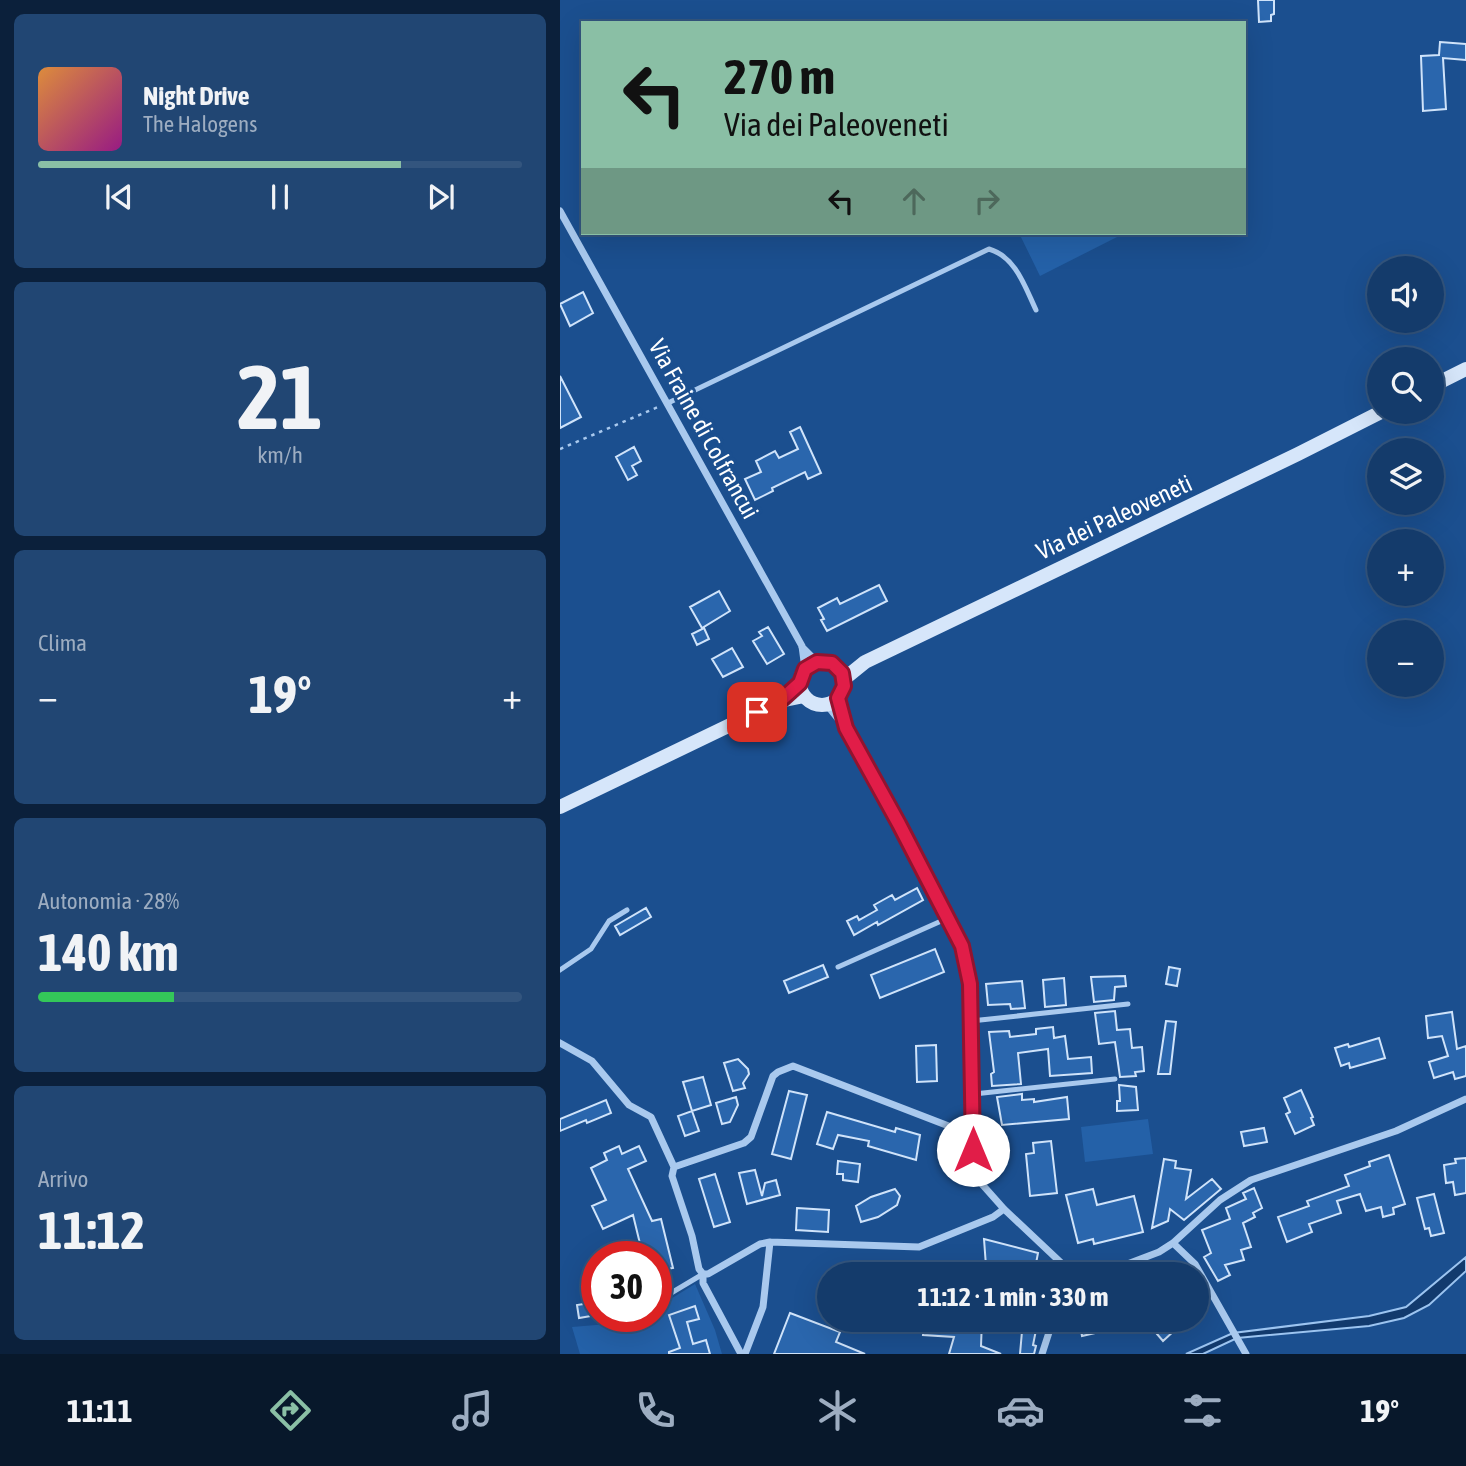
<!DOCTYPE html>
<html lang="it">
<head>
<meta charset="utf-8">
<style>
	:root { --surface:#143b6b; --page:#214673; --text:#f1f3f6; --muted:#9dadc1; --line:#33557e; --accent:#8abfa5 }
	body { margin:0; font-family:"Asap Condensed",sans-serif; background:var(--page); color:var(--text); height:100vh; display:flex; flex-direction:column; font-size:26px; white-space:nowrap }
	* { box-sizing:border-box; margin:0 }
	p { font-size:23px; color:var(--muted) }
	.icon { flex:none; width:38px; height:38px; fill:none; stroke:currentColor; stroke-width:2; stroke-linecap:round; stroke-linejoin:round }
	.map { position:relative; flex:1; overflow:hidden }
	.details { display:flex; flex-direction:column; gap:14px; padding:14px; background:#0b203b; width:560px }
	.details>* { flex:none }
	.banner { position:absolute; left:21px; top:21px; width:665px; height:214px; border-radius:0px; box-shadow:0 7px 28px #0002,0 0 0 2px var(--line); background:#8abfa5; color:#111; overflow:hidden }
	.fabs { position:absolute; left:807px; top:256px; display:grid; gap:14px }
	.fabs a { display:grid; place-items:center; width:77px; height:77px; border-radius:50%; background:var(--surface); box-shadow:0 7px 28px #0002,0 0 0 2px var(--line); font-size:35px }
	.speed { position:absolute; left:21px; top:1241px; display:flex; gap:14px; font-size:35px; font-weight:700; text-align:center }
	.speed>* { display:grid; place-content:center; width:91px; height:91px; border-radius:50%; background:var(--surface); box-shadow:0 7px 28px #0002,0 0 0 2px var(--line); line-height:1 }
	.speed .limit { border:10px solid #d22; background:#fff; color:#111 }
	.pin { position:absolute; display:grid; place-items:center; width:60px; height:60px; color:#fff; margin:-30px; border-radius:14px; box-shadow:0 4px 10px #0006 }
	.me { position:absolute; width:77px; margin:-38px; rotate:0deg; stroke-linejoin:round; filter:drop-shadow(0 0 5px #0008) }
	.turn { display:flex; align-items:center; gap:24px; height:147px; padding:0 28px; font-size:32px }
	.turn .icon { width:91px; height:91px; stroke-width:2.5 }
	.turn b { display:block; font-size:49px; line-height:60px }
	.lanes { display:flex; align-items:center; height:66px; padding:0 28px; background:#0003; justify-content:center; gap:35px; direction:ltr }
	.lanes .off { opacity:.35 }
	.big { font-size:52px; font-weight:700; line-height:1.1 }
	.details .widget { flex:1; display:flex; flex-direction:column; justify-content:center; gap:10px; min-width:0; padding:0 24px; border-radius:10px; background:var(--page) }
	.details .dial { align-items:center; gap:0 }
	.dial b { font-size:91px; line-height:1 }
	.song { display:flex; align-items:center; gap:21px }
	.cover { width:84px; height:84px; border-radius:10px; background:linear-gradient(135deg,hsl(30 70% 55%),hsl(310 70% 35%)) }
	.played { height:7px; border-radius:4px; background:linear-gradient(90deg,var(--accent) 75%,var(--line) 75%) }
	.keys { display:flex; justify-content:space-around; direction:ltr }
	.heat { display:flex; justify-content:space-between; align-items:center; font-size:38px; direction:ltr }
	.charge { height:10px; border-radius:5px; background:linear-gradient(90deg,#34c759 28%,var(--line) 0) }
	.trip { position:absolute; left:257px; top:1262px; width:392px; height:70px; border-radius:35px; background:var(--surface); box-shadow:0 7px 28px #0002,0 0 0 2px var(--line); font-weight:700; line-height:70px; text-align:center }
	.dock { display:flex; height:112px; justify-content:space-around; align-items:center; background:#08182b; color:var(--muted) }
	.dock .icon { width:49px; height:49px }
	.dock .current { color:var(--accent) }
	.dock b { font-size:32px; color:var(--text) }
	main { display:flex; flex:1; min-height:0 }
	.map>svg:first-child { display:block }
	.green { fill:#2461a8 }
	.water { fill:#123a6d; stroke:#9cc4f0; stroke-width:2 }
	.building { fill:#2a66ad; stroke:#cfe3fa; stroke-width:2 }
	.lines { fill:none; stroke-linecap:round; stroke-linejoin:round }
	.path { stroke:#a9c9ee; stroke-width:2.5; stroke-dasharray:3.5 5; stroke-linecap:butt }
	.lane { stroke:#a9c9ee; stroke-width:5 }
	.street { stroke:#a9c9ee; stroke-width:7 }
	.secondary { stroke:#d6e6fa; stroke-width:14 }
	.route-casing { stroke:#92132f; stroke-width:18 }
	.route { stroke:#e11d48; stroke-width:12 }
	.labels { text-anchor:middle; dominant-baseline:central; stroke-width:7; stroke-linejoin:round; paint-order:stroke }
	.street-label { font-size:24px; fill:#fff; stroke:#1b4f8f }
</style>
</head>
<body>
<main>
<section class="details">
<div class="widget">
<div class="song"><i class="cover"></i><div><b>Night Drive</b><p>The Halogens</p></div></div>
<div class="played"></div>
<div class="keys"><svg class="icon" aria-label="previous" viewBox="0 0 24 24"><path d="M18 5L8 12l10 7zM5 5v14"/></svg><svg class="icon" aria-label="pause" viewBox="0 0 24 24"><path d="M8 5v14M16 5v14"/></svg><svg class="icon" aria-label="next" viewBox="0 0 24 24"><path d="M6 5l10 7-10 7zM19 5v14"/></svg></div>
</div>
<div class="widget dial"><b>21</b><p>km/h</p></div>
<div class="widget"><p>Clima</p>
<div class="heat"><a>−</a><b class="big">19°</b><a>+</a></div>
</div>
<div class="widget"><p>Autonomia · 28%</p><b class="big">140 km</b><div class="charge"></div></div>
<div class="widget"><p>Arrivo</p><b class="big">11:12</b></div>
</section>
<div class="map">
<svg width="906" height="1354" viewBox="0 0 906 1354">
	<rect width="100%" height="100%" fill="#1b4f8f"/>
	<path class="green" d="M459 233H557L559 236 480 276Z
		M588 1119 593 1154 525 1162 521 1127Z
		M135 1284 155 1330 162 1354H20L12 1327 72 1322 83 1316H96V1308Z"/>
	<path class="water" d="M906 1257V1271L869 1305 844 1318 809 1326 677 1338 643 1354H626L673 1333 809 1316 846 1307Z"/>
	<path class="building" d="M698 0H714V14L711 15V21L699 22Z
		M880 42 906 44V60L883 58 886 109 863 111 861 56 879 55Z
		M23 292 33 313 10 326 0 304Z
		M0 376 21 417 0 428Z
		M240 427 261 473 248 479 245 472 212 488 213 491 195 500 185 479 201 472 196 461 215 451 219 458 238 449 230 432Z
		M74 447 81 461 72 466 77 475 68 480 56 457Z
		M319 585 327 601 267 631 261 620 264 619 258 608 277 598 280 604Z
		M159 591 170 611 142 628 130 607Z
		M208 627 224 654 207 664 193 641 202 636 199 632Z
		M144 628 149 639 137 645 132 634Z
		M172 648 183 667 163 677 152 659Z
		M357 888 363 900 318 925 317 922 294 935 287 921 297 916 299 920 317 910 314 905 332 895 335 900Z
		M86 908 91 917 60 935 55 926Z
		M375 949 384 972 320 998 311 975Z
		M263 965 268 977 229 993 224 981Z
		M609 967 620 969 617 986 606 984Z
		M565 976 566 986 555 987 554 1000 534 1002 531 977Z
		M504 978 506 1005 485 1007 483 980Z
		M462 981 465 1008 451 1009 450 1004 428 1005 426 984Z
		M555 1011 557 1030 570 1029 572 1048 582 1047 584 1071 575 1072 576 1076 560 1077 555 1042 539 1044 535 1013Z
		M892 1012 897 1049 906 1046V1076L895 1079 893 1072 874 1078 869 1062 888 1056 882 1036 868 1038 866 1016Z
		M606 1021 616 1022 610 1074H598Z
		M493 1027 494 1038 505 1036 508 1059 531 1057 532 1073 490 1076 488 1049 458 1053 461 1084 432 1086 431 1074 434 1072 429 1032 449 1031 450 1037 476 1034V1029Z
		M819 1038 825 1058 790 1068 789 1063 781 1066 775 1048 788 1044 789 1047Z
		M376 1045 377 1081 357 1082 356 1046Z
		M178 1059 188 1069 189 1074 183 1083 185 1088 173 1091 164 1063Z
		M143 1077 151 1105 132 1111 123 1082Z
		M559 1085 576 1087 578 1110 557 1111V1101H560Z
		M741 1090 753 1117 751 1118 754 1125 735 1134 726 1114 730 1112 724 1098Z
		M229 1091 247 1095 231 1159 212 1154Z
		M462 1094V1100L474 1099V1102L507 1097 509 1119 442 1125 437 1097Z
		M176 1097 178 1105 170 1122 162 1124 156 1103Z
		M46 1100 51 1113 27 1123 26 1120 0 1131V1119Z
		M132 1111 139 1131 125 1136 118 1116Z
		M267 1112 335 1132 336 1128 360 1135 356 1160 308 1146 309 1141 278 1135 273 1149 257 1144Z
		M704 1128 707 1142 684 1146 681 1132Z
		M491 1141 497 1193 470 1196 466 1154 474 1153 473 1143Z
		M59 1146 62 1154 79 1146 86 1161 68 1169 92 1221 101 1219 113 1268 96 1271V1256H83L73 1215 43 1229 32 1206 46 1200 31 1168 47 1160 44 1153Z
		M829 1155 845 1204 833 1208 834 1214 823 1217 821 1207 806 1211 800 1194 777 1201 781 1213 749 1224 752 1232 727 1242 718 1217 749 1206 747 1201 789 1186 785 1175 810 1166 809 1162Z
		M906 1158V1193L895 1195 893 1182 886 1183 884 1165 896 1163 895 1159Z
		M604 1159 616 1161 615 1168 631 1170 626 1199 652 1179 661 1189 624 1220 610 1209 608 1221 592 1228Z
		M278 1161 300 1164 298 1182 283 1180V1174H277Z
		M195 1170 202 1196 205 1183 216 1180 220 1195 187 1204 179 1173Z
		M155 1174 170 1222 154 1227 139 1179Z
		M694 1188 702 1208 693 1213 695 1217 683 1223 691 1247 681 1250 684 1260 665 1265 670 1275 658 1281 644 1257 651 1253 642 1230 670 1219 666 1208 686 1199 683 1193Z
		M335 1189 340 1196 337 1205 318 1217 301 1222 296 1206 311 1197Z
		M533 1189 537 1205 574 1196 583 1232 534 1244 533 1239 518 1243 506 1195Z
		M874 1194 884 1233 871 1236 869 1228 865 1229 857 1198Z
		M237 1208 269 1210 268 1232 236 1230Z
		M424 1239 478 1253 474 1274H459L426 1266Z
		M37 1302V1315L19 1318 17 1305Z
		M135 1306 139 1319 127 1322 133 1344 146 1340 150 1354H109V1352L120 1348 109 1315Z
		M230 1313 280 1332 276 1342 305 1354H214Z
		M391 1320H422L421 1346 441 1354H389L394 1337 363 1335 364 1323 391 1325Z
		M463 1320H478L473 1345 476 1346 474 1354H460Z
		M519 1320H575V1324L522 1336Z
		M585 1320H605L615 1330 603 1341Z"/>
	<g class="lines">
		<path class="path" d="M0 449 98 407"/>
		<path class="lane" d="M108 403 429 249C456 257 465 287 476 310
			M278 967 388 918
			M0 970 31 949 49 921 67 910
			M411 1021 568 1004
			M414 1094 555 1079
			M96 1302 143 1274"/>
		<path class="street" d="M0 211 242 646 245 669
			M242 647 257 662
			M278 698 286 728 339 824 402 946 410 984 413 1150 420 1182 444 1209 513 1274
			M267 705 283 725
			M0 1043 32 1061 69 1105 91 1117 114 1167
			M114 1167 184 1143 191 1137 213 1076 218 1072 233 1066 412 1135
			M114 1167 112 1176 132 1236 139 1269 143 1274V1283L181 1354
			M613 1243 635 1264 686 1354
			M143 1274H148L200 1244 210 1242 359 1247 433 1217 444 1209
			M541 1274 599 1252 613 1243 660 1200 691 1180 836 1131 906 1099
			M185 1354 203 1307 210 1242
			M482 1354 493 1320"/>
		<path class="secondary" d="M872 386 906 369
			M240 683a22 22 0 1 1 44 0a22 22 0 1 1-44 0Z
			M284 679 305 662 738 454 823 411
			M0 807 220 701 244 696"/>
	</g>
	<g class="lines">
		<defs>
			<path id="route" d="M197 712 220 701 240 683 245 669 257 662 272 663 282 673 284 686 278 698 286 728 339 824 402 946 410 984 413 1150"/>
		</defs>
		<use href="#route" class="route-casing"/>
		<use href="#route" class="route"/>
	</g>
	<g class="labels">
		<g class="street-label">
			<text transform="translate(144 429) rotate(61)">Via Fraine di Colfrancui</text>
			<text transform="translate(554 517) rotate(-25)">Via dei Paleoveneti</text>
		</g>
	</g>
</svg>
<div class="fabs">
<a><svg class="icon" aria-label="sound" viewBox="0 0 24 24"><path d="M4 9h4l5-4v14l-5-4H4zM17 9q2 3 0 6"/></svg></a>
<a><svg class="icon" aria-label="search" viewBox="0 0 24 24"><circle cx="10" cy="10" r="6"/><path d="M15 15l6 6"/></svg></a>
<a><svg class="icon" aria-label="layers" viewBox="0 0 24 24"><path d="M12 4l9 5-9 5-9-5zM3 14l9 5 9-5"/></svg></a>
<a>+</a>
<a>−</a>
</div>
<div class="speed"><div class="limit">30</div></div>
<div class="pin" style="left:197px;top:712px;background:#d93025"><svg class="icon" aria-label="arrive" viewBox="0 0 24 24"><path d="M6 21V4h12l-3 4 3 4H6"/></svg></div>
<svg class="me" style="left:413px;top:1150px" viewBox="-20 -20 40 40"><circle r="19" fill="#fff"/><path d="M0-13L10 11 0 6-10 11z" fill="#e11d48"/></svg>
<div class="trip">11:12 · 1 min · 330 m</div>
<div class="banner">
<div class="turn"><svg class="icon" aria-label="left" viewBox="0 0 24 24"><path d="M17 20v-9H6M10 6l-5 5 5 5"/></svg><div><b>270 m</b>Via dei Paleoveneti</div></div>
<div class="lanes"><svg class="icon" aria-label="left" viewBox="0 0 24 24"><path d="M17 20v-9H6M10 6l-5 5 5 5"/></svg><svg class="icon off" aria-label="ahead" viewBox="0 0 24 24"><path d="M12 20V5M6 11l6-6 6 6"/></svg><svg class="icon off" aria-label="right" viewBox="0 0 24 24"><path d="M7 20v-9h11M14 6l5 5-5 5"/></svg></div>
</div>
</div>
</main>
<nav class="dock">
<b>11:11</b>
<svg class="icon current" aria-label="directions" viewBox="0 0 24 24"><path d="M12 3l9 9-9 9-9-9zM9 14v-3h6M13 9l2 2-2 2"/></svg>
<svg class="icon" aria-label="music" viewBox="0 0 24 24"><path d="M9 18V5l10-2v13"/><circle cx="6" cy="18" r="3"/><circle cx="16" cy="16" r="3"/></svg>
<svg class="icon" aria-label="phone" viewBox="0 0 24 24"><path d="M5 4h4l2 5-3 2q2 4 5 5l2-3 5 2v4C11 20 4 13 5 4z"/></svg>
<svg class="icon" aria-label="climate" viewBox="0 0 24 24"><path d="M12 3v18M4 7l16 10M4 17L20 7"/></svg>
<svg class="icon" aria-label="car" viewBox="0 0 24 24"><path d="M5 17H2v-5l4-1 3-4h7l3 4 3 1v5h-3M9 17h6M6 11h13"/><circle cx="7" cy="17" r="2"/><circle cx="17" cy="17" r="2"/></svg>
<svg class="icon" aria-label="filters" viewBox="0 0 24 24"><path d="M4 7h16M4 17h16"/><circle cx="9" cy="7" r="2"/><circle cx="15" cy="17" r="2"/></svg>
<b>19°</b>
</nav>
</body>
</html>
